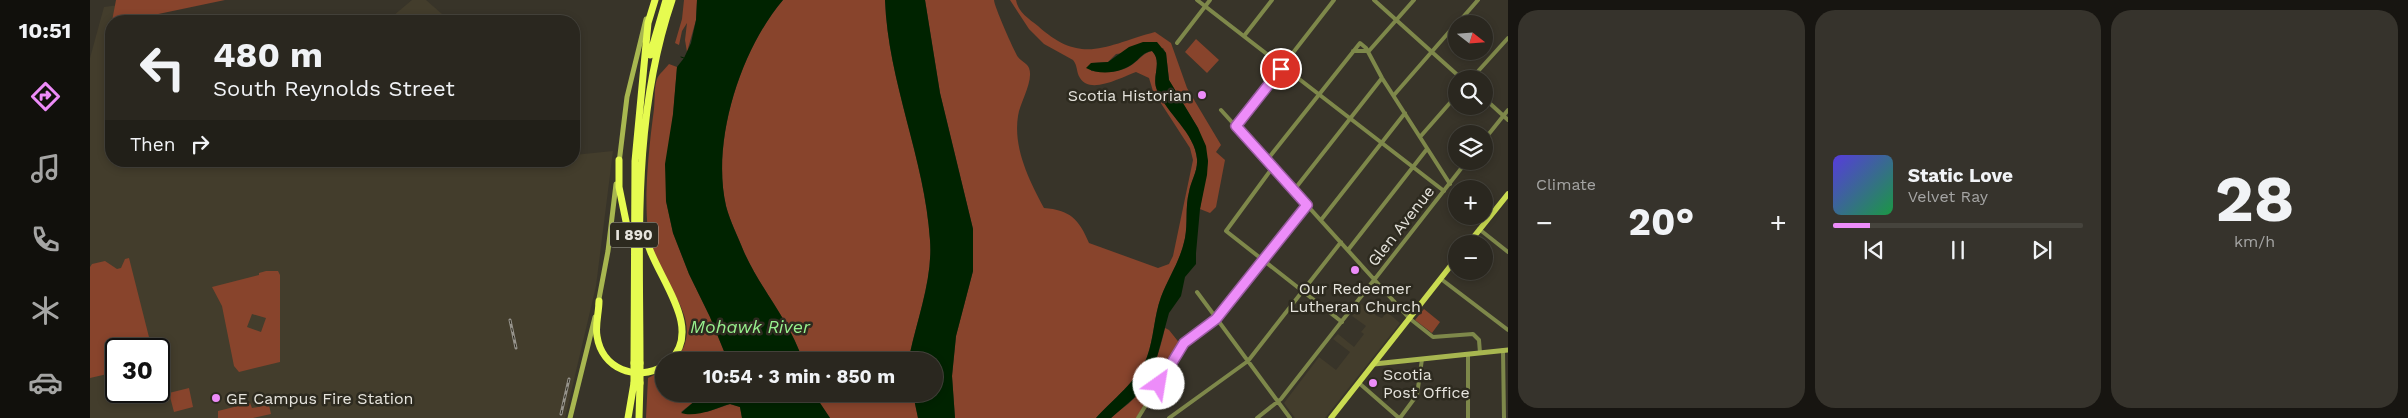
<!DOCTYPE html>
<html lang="en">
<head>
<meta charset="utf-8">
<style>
	:root { --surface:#2a271f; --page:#36332c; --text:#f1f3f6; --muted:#a5a5a4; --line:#46443d; --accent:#ed8cf9 }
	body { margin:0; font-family:"Work Sans",sans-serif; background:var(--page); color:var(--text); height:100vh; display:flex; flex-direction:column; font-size:19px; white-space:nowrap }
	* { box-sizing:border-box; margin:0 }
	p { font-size:16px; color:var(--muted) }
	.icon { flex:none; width:28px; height:28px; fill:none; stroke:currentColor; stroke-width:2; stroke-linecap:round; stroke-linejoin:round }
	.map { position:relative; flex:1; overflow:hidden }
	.drawer { display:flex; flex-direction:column; gap:10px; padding:10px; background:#171511; width:900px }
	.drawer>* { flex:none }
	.top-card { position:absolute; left:15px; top:15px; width:475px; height:152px; border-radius:20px; box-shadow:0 2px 8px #0003,0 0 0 1px var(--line); background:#2a271f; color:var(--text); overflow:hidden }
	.needle { width:32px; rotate:107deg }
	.controls { position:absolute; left:1358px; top:15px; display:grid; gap:10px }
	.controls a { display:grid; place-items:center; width:45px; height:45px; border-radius:50%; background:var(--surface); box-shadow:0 2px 8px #0003,0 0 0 1px var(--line); font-size:25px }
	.speed { position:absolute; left:15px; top:338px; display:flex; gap:10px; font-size:25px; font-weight:700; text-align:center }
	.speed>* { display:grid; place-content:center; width:65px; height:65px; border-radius:50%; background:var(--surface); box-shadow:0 2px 8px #0003,0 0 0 1px var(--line); line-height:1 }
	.speed .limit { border:2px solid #111; border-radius:8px; background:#fff; color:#111 }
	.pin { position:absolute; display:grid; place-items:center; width:42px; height:42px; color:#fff; margin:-21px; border:2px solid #fff; border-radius:50%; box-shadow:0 1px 5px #0007 }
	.me { position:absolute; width:55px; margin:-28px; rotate:32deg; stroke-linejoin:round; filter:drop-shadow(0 0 4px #0008) }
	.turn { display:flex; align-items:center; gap:18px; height:105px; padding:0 25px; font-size:22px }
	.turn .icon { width:65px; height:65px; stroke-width:2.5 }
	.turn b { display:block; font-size:35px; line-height:42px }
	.then { display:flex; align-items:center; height:48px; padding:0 25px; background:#0003; gap:10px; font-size:19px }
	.big { font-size:38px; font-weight:700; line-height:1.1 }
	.drawer .card { flex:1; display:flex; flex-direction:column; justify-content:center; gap:8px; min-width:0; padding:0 18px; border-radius:20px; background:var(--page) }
	.drawer .dial { align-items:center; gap:0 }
	.dial b { font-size:65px; line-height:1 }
	.song { display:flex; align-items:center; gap:15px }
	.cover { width:60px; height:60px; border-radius:8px; background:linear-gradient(135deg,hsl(250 70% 55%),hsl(140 70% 35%)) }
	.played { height:5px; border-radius:2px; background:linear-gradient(90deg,var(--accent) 15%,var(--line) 15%) }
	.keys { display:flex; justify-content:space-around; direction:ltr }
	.heat { display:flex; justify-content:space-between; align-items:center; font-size:28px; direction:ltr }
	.drawer .tiles { flex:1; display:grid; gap:10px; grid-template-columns:repeat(3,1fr) }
	.trip { position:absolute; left:565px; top:352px; width:288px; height:50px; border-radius:25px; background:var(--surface); box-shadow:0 2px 8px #0003,0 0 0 1px var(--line); font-weight:700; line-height:50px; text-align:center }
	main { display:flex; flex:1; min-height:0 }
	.menu { display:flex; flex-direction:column; width:90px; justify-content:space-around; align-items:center; background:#11100c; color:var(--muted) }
	.menu .icon { width:35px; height:35px }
	.menu .current { color:var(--accent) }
	.menu b { font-size:22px; color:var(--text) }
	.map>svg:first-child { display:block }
	.built { fill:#433d2c; fill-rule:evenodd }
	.green { fill:#88442c; fill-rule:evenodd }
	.water { fill:#002300 }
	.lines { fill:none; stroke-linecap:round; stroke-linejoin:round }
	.stream { stroke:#002300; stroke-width:1 }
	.minor { stroke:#7e884a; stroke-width:4 }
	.secondary { stroke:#a8b750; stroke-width:5 }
	.primary { stroke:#c9db51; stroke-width:5.5 }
	.motorway { stroke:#e6fb50; stroke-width:7 }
	.rail-casing { stroke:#96938b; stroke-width:3 }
	.rail { stroke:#2d2a1f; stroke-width:1; stroke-dasharray:4; stroke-linecap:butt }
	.motorway-bridge { stroke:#e6fb50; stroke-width:7 }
	.route-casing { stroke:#9a5ba2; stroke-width:12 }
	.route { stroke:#ed8cf9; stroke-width:9 }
	.poi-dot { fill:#ed8cf9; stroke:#2d2a1f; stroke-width:2 }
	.labels { text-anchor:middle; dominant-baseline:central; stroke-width:5; stroke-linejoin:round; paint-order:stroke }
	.shield { fill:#2d2a1f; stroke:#aeaca4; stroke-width:1 }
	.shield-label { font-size:15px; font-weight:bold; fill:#e6e4dd }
	.poi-label { font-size:16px; fill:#e6e4dd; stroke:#2d2a1f; text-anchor:start }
	.street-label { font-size:16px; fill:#e6e4dd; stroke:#2d2a1f }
	.water-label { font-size:18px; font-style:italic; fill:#98f28e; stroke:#2d2a1f }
</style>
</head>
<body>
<main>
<nav class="menu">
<b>10:51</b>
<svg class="icon current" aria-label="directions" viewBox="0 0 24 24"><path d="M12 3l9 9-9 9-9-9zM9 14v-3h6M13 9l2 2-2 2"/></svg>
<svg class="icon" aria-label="music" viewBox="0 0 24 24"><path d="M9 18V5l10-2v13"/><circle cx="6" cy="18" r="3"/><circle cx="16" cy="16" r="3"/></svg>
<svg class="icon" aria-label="phone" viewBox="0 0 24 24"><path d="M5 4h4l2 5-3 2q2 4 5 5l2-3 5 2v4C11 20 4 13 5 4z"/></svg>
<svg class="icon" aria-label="climate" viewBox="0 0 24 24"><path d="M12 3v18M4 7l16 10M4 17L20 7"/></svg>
<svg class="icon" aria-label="car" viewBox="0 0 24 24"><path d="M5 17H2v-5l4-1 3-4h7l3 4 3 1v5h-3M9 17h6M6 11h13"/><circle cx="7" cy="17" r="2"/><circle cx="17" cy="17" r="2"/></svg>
</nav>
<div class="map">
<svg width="1418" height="418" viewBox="0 0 1418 418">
	<rect width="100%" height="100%" fill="#383429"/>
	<path class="built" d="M322 0H336L360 21H297Z
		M29 5 32 21H21V161H484V155L523 151 506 286 475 418H0V58L14 7ZM26 349H69V391H26Z
		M1271 304 1287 316 1292 318 1297 312 1310 323 1235 418H1205L1194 403 1229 357 1246 370 1260 352 1243 339 1248 334 1264 347 1274 334 1271 332 1276 326 1262 316Z"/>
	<path class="green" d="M26 0H135L35 21H22Z
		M594 0H607L606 20 597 52 595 40 597 23 592 31 589 45 585 43 592 19Z
		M693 0H795C798 82 835 159 840 240 843 277 828 317 820 353V361H713C700 321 671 290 654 252 648 237 640 221 636 206 621 141 651 49 693 0Z
		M835 0H904C904 6 924 51 928 57 931 61 937 63 939 68 944 81 930 102 928 116 923 148 939 180 954 208 980 210 989 219 999 243L1068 268 1079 264 1083 256 1103 160 1100 148 1063 91 1059 78 1046 72C1032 77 1000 95 990 78 986 72 988 66 983 60L954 44 939 29 920 0H926C928 12 939 19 948 26 992 66 1016 45 1065 32L1081 43 1097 88 1131 145 1126 152 1135 160 1126 207 1120 213 1110 209 1118 161 1108 128 1079 80 1076 53 1073 48 1026 54 1018 62 1001 63V71C1017 72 1029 74 1043 64 1050 59 1053 53 1062 51 1073 62 1061 77 1067 90 1077 114 1105 133 1107 159 1108 171 1101 181 1099 192 1095 207 1098 223 1095 238 1090 262 1079 276 1071 297 1064 316 1064 338 1057 357 1047 382 1023 399 1006 418H865L862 376 866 336 883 271V229L850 93Z
		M1106 39 1129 60 1117 73 1095 52Z
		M579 64 587 67 576 201 583 233 599 274 620 317 638 361H585C618 321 573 288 562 250 551 215 559 147 564 109 565 100 564 87 567 79 569 74 576 68 579 64Z
		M39 258 62 349H26V372L0 378V267L2 264 15 261 27 269 31 268 35 259Z
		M176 271H188L190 275V362L149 372 144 366 132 306 122 287 169 275V273ZM162 314 176 318 171 332 157 327Z
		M1334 309 1350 322 1342 333 1325 320Z
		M1075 328 1079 330 1091 345 1046 418H1021C1029 410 1040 404 1048 394 1062 377 1070 350 1075 328Z
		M574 370V394H641L623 400H606L591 412H617L640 404 650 407 652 418H556L558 378Z
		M99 388 103 407 84 412 79 393Z
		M724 394H823L828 418H740Z
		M160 403 162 408 179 405 181 414 163 418H128V411Z"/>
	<path class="water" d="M607 0H693C651 49 621 141 636 206 640 221 648 237 654 252 671 290 700 321 713 361H638L620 317 599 274 583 233 576 201 575 164 583 114 587 67 594 58 601 43 606 20Z
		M795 0H835L850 93 883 229V271L866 336 862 376 865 418H828L823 394H844V361H820V353C828 317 843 277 840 240 835 159 798 82 795 0Z
		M1053 42H1067L1076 53 1079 80 1108 128 1116 146 1118 161 1117 175 1110 209 1106 253V264L1095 277 1091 296 1079 313 1067 357 1053 386 1044 398 1021 418H1006C1023 399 1047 382 1057 357 1064 338 1064 316 1071 297 1079 276 1090 262 1095 238 1098 223 1095 207 1099 192 1101 181 1108 171 1107 159 1105 133 1077 114 1067 90 1061 77 1073 62 1062 51 1054 52 1051 57 1045 62 1032 73 1011 76 996 68L1001 63 1018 62 1039 47Z
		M641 394H724L740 418H652L650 407 640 404C626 408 606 418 591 413L606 400H623Z"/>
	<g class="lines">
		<path class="stream" d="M591 57 594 58"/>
		<path class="minor" d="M1107 0 1354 191
			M1284 0 1372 79
			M1367 24 1388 0
			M1154 36 1182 0
			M1087 43 1120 0
			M1263 51H1278
			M1278 52 1324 0
			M1381 79 1418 38
			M1304 95 1366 24
			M1394 98 1418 120
			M1131 110 1319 318 1343 337 1383 334 1389 340 1390 353
			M1146 126 1244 0
			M1330 137 1366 96
			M1394 140 1418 110
			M1177 160 1270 43 1276 48 1292 78 1360 184
			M1183 167 1136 231 1252 322
			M1204 190 1292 78
			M1231 220 1315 113
			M1389 229 1418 252
			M1258 250 1337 149
			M1351 279 1418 330
			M1107 292 1200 418
			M1413 350 1414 418
			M1269 383 1309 418
			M1048 418 1094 343 1126 319 1217 205
			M1079 418 1158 361 1251 242
			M1167 418 1191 399 1377 161
			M1310 418 1327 395 1332 359
			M1378 418V354"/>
		<path class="secondary" d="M529 163 537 97 556 19
			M508 304 518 251 526 184
			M1284 364 1418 350
			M480 418 505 317"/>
		<path class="primary" d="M1378 244 1418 194
			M1241 418 1366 259"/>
		<path class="motorway" d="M560 55 576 0
			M529 160V187L540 241
			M554 228C558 270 617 324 580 361
			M509 301C509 312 505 325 507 336 512 369 546 382 574 366
			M544 363 545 161 558 23 565 0
			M550 363C550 241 542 117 582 0
			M538 418 544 383
			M549 418 550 383"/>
		<defs>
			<path id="rail" d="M420 320 426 348
				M471 414 479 379"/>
		</defs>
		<use href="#rail" class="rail-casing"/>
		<use href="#rail" class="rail"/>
		<path class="motorway-bridge" d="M544 363V383
			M550 383V363"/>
	</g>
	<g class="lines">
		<defs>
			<path id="route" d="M1069 384 1094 343 1126 319 1217 205 1146 126 1191 69"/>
		</defs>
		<use href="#route" class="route-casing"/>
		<use href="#route" class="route"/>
	</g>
	<g class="poi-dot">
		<circle cx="1112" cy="95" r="5"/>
		<circle cx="1265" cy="270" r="5"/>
		<circle cx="1283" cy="383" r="5"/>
		<circle cx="126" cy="398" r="5"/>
	</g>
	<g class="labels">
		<rect class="shield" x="520" y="222.5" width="48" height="25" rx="4"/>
		<g class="shield-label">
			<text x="544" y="235">I 890</text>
		</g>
		<g class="poi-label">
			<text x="1102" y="95" text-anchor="end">Scotia Historian</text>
			<text x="1265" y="288" text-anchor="middle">Our Redeemer<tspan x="1265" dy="18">Lutheran Church</tspan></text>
			<text x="1293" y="374">Scotia<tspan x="1293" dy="18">Post Office</tspan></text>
			<text x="136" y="398">GE Campus Fire Station</text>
		</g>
		<g class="street-label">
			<text transform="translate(1311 226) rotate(-52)">Glen Avenue</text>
		</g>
		<g class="water-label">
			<text x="660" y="326">Mohawk River</text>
		</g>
	</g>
</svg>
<div class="controls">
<a><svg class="needle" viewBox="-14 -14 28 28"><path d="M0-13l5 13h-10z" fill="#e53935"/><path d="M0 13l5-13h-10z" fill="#a5a5a4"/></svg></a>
<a><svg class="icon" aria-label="search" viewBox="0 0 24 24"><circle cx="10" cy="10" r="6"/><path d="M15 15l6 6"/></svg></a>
<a><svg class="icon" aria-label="layers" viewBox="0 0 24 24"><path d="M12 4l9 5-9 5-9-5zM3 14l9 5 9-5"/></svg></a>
<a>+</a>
<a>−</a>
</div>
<div class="speed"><div class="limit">30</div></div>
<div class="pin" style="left:1191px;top:69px;background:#d93025"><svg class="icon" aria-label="arrive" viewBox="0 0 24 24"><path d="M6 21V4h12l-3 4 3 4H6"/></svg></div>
<svg class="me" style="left:1069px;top:384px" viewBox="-20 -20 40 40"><circle r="19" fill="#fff"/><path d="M0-13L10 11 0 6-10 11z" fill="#ed8cf9"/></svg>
<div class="trip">10:54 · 3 min · 850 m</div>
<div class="top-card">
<div class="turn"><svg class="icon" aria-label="left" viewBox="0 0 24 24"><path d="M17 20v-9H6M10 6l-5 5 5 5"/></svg><div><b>480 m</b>South Reynolds Street</div></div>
<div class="then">Then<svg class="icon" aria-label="right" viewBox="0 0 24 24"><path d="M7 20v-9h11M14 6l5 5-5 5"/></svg></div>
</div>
</div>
<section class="drawer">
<div class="tiles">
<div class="card"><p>Climate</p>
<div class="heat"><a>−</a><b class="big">20°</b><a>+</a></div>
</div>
<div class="card">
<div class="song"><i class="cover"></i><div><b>Static Love</b><p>Velvet Ray</p></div></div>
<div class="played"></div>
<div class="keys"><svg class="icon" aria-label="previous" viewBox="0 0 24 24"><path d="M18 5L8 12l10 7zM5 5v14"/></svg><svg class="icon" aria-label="pause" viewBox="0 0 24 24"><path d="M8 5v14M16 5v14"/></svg><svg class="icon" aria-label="next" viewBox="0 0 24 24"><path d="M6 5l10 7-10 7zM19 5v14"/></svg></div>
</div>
<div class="card dial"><b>28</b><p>km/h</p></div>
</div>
</section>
</main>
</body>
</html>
